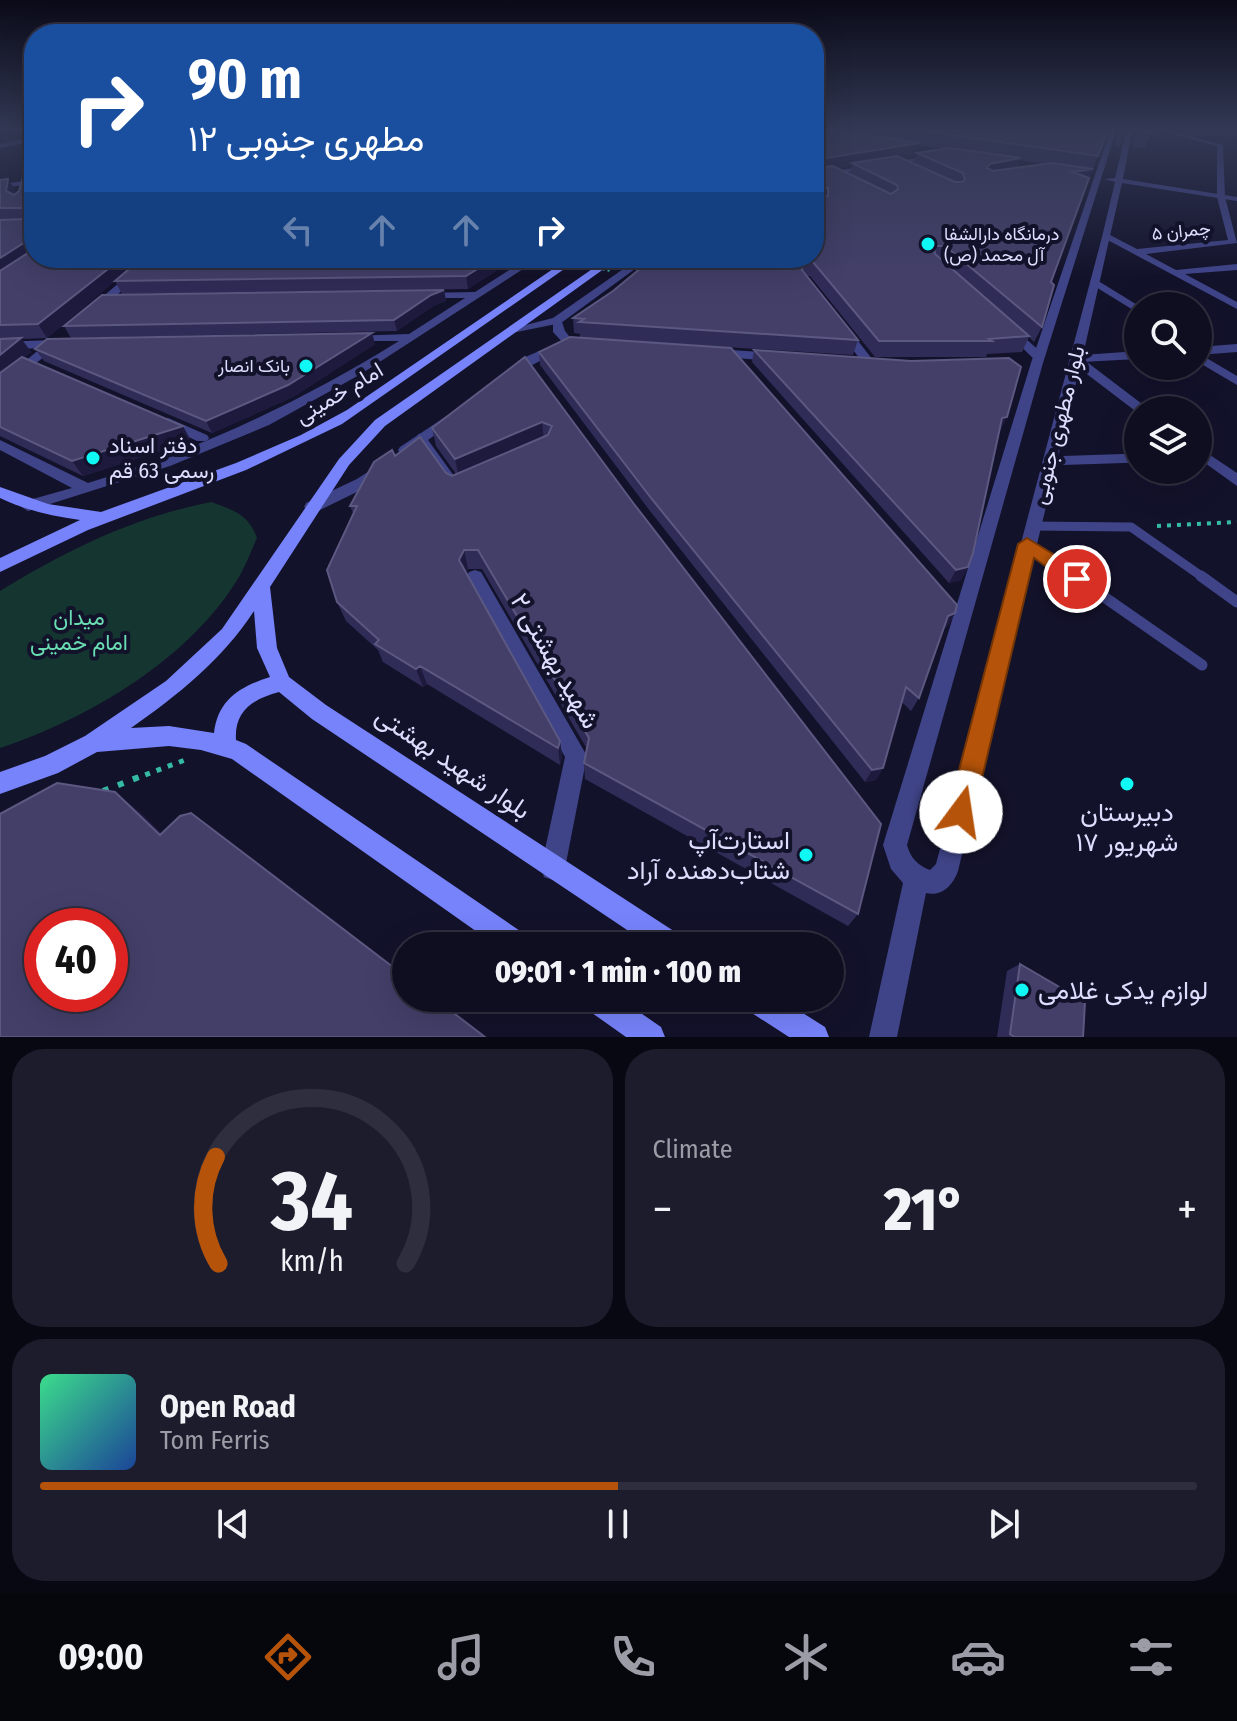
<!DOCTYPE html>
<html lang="en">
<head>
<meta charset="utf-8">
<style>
	:root { --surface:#0e0e20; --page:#1c1c2d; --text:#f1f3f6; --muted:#9b9ca5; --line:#2e2e3e; --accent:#b45309 }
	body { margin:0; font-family:"Fira Sans Condensed",Vazirmatn,sans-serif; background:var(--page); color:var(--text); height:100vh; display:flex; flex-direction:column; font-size:30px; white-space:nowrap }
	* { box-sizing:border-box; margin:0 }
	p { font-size:26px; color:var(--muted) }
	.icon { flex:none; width:44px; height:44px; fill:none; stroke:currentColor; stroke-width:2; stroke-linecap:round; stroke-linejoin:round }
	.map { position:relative; height:1037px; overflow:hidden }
	.drawer { display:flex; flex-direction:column; gap:12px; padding:12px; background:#080812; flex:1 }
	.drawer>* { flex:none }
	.guide { position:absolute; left:24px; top:24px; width:800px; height:244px; border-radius:32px; box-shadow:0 8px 32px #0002,0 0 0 2px var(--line); background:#1a4fa0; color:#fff; overflow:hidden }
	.tools { position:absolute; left:1124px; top:292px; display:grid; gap:16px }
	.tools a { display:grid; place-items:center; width:88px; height:88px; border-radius:50%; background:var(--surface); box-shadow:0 8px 32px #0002,0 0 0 2px var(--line); font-size:40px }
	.speed { position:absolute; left:24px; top:908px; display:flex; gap:16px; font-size:40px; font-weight:700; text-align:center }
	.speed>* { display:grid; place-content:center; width:104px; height:104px; border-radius:50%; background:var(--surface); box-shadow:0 8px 32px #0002,0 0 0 2px var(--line); line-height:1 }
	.speed .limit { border:12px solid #d22; background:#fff; color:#111 }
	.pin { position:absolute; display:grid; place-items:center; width:68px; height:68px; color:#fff; margin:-34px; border:4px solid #fff; border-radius:50%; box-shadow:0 2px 8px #0007 }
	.me { position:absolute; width:88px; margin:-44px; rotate:14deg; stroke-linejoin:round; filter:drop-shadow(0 0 6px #0008) }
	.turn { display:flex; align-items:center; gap:28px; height:168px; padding:0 32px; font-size:36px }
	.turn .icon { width:104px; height:104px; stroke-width:2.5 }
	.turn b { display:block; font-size:56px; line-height:68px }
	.lanes { display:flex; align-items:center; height:76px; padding:0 32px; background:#0003; justify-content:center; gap:40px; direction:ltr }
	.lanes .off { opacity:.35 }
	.big { font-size:60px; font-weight:800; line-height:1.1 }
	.drawer .tile { flex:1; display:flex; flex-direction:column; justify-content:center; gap:12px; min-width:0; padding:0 28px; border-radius:32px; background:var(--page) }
	.drawer .dial { align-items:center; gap:0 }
	.dial svg { height:208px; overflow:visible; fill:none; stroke:var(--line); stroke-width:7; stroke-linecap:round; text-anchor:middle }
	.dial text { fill:var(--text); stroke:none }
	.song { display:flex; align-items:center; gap:24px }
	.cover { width:96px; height:96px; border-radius:12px; background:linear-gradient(135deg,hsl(150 70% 55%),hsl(220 70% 35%)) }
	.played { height:8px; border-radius:4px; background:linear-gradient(90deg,var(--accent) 50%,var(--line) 50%) }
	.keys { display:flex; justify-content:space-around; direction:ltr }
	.heat { display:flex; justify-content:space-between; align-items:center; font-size:44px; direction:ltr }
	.drawer .tiles { flex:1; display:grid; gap:12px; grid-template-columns:1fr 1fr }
	.tile:last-child { grid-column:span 2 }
	.trip { position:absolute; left:392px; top:932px; width:452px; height:80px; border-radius:40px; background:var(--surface); box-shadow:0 8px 32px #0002,0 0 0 2px var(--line); font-weight:800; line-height:80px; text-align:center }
	.tab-bar { display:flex; height:128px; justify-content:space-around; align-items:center; background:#06060d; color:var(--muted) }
	.tab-bar .icon { width:56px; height:56px }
	.tab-bar .selected { color:var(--accent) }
	.tab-bar b { font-size:36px; color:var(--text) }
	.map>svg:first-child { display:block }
	.green { fill:#153530 }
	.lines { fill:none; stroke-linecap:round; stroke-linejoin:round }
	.path-far2 { stroke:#35baa3; stroke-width:4; stroke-dasharray:4 6; stroke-linecap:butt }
	.path-far1 { stroke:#35baa3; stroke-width:5; stroke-dasharray:5 7; stroke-linecap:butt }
	.path { stroke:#35baa3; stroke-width:6; stroke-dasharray:6 10; stroke-linecap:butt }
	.service-far1 { stroke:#3f4488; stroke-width:9 }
	.service { stroke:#3f4488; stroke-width:11 }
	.minor { fill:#3f4488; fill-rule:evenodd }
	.tertiary { fill:#3f4488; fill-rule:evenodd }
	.secondary { fill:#7783fb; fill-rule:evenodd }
	.path-bridge { stroke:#35baa3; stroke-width:2; stroke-dasharray:2 3; stroke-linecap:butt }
	.wall { fill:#302c58; fill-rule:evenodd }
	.shaded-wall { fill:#1d1a3e }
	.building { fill:#433f69; stroke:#5b5881; stroke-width:2; fill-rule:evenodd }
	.route { fill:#b45309; stroke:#753606; stroke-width:2 }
	.poi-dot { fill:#0ff8f4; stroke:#13122b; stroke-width:3 }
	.labels { text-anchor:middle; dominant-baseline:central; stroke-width:8; stroke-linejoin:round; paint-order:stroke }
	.far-street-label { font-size:18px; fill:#ddddfe; stroke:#13122b }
	.far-poi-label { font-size:18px; fill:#ddddfe; stroke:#13122b; text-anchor:start }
	.street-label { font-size:22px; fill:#ddddfe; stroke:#13122b }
	.poi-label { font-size:22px; fill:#ddddfe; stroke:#13122b; text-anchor:start }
	.park-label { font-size:22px; fill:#69deb3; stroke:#13122b }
	.near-street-label { font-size:26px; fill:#ddddfe; stroke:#13122b }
	.near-poi-label { font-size:26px; fill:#ddddfe; stroke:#13122b }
</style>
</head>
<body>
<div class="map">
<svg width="1237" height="1037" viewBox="0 0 1237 1037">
	<rect width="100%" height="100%" fill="#13122b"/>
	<path class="green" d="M211 502C234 510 249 515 257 538 251 551 246 565 239 577 190 659 88 719 0 748V591C67 550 134 517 211 502Z"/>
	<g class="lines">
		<path class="path-far2" d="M1157 526 1237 522"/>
		<path class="path-far1" d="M134 779 185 760"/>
		<path class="path" d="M103 791 139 777"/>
		<path class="service-far1" d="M421 438 452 481
			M1048 461 1138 458
			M1032 526 1131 527 1204 578
			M1027 544 1077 578"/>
		<path class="service" d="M1074 576 1202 665
			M1201 576 1237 602"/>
		<path class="minor" d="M1161 131H1170L1223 145 1225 197 1237 243 1146 254 1176 270 1237 264V270L1185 274 1237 302V309L1102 237 1110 235 1137 249 1228 240 1217 197V146Z
			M34 137V141L0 148V144Z
			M937 155 935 158 814 178V174Z
			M148 258H159L101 309H93V305Z
			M528 258H540L361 374 269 425 170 466 28 511 20 506 22 502 72 488 0 450V440L88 483C202 448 297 404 399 341H354L350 340V336L409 334 465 298H423L418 295 419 293 475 292Z
			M639 258H650L561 323 512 333 506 330 553 318Z
			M1095 279 1139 306 1138 313 1091 284V280Z
			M840 328H848L876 364 874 367H866L838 330Z
			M1007 329H1015L1043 354V360H1035L1007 333Z
			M54 340 68 344 55 348 0 392V382L41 348 0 350V342Z
			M558 343 562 345V349C550 355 517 375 508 375L506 372 523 358Z
			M1198 353 1237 376V385L1198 362Z
			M1075 355 1079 356 1150 410H1138V413L1071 362V356Z
			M448 415 455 419 453 422 410 453H400L398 450 400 447Z
			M168 418 207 435 209 438 207 441H197L163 425V419Z
			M1198 447 1237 473V486L1198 458Z
			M380 464 387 469 367 487 318 511 312 512 304 507 306 503 357 479Z
			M475 570 481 572 587 756 565 868 562 877 553 880 544 877 541 868 565 757 466 577 469 572Z"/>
		<path class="tertiary" d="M1110 131H1116L1043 363 907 845C910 857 918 866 930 870L936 864 1102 237 1115 182 1104 179 1115 178 1126 131H1132L1123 179 1237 197V201L1122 183 1083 355 1138 351V359L1081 362 958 871C953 885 942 897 926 893L897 1037H869L903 883 891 869 883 845 1031 363Z
			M34 180V184L0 188V184Z
			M553 319H561L565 331 572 340 589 342V346L565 345 553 332Z
			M1237 344V352L1198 355V347Z
			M716 349 773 353 779 357 773 361 712 356 710 353Z"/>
		<path class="secondary" d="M569 258H580L342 424 246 470 88 530 0 572V558L80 520C52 516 25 510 0 498V487L48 504 101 512 236 463 301 435 347 410Z
			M608 258H619L385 426 349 465 270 587 277 648 289 677 326 705 683 937 687 946H651L312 719 279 692C253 699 234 711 236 740L246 744 529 937 533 946H497L232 759 201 750 169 746 97 752 58 773 0 794V772L45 756 85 736 166 681 222 629 339 459 375 420ZM254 611 257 648 270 677C239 687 218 700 214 733L169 726 131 728C178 695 222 660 254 611Z
			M581 998H619L661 1027 665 1037H626L585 1008Z
			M740 998H779L825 1027 829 1037H789L744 1008Z"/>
		<path class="path-bridge" d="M554 258 610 271"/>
	</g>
	<path class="wall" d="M814 131H1108L1089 178 1051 282 1042 327 1034 342 1029 337 1022 352 987 354 986 357H875L810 276H807L858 340 853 355 614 340 955 613 947 627 944 628 919 698 911 711 902 702 883 768 876 780 865 782 650 511 540 365 539 352 580 337V334L574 333 573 318 613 291 653 258H814ZM918 145 943 149 917 153 914 164 899 157 916 155ZM1020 160 1044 164 1017 168ZM852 165 850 174 837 168Z
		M1118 131H1126L1120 146 1115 145Z
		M1134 131H1152L1144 149 1132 147Z
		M34 174V258H516L468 289 122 294 115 281 47 338 21 339 31 352 23 358 191 441 83 476 0 436V180L15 189 14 195 19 191Z
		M444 290 446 301 433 306 397 331 71 338 64 326Z
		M375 344 293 397 212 433 44 361 35 349Z
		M754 350 911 361 1007 417 1000 430 968 567 961 580 949 583 752 362Z
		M525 357 858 914 848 926 585 779 584 763 587 749 482 569H468L466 573 560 741 562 757 560 765 427 684 423 687 383 662 378 650 346 621 337 602 353 513 350 506 395 456 452 476 456 474 436 446 432 428Z
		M1020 964 1083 1037H997L1007 971Z"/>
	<path class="shaded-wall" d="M919 143 916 155 855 165 852 163V165L814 172V160Z
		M1021 158 1016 170 985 176 990 164Z
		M1093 169 1087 182 1073 172Z
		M8 179 15 189 12 202 6 191Z
		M828 188 825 201 814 202V189Z
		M27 241 34 252 0 275V258Z
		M122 258H143L47 338 38 324Z
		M495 258H516L468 289 466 276Z
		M444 290 446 301 433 306 397 331 394 320 431 295Z
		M372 333 375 344 293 397 212 433 206 421Z
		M21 338 31 352 0 378V355Z
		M1007 417 1001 430 996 431 1002 418Z
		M542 422 544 440 459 478 455 459Z
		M183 426 191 441 83 476 72 461Z
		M464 550 468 569 463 578 459 560Z
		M968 567 961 580 949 583 956 570Z
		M955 613 947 627 940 629 948 616Z
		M420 666 427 684 423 687 416 669Z
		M560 741 562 757 560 765 558 748Z
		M883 768 876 780 865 782 872 770Z
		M115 792 140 812 183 854 160 835Z"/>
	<path class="building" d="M814 131H837L919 143 814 160Z
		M923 131H1108L1098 156Z
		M1139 131H1152L1151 134 1139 133Z
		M949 148 1021 158 990 164 987 168 993 171 1052 163 1093 169 1073 172 1089 178 1051 282 1054 285 1042 327 945 246H934L935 254 1029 336 989 339 992 341H879L813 262H803L802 270 858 340 579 322 584 319 573 318 613 291 653 258H721L745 268 751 267 750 259 748 258H814V161V168L833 166 891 194 898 189 897 185 852 163 897 156 955 182H962L965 180 963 173 917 153ZM828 188V196L814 197V189Z
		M34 174V244L27 241 0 258V220L27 219 29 208H0V180L8 179 6 191 14 195 19 191 23 177Z
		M34 249V258H122L38 324 0 325V271Z
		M142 258H495L466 276 115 281Z
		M444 290 431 295 394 320 64 326 102 295Z
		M372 333 288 385 206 421 35 349 47 339Z
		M570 337 731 348 957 605 955 613 948 616 919 698 906 687 883 768 872 770 651 498 539 352Z
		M21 338 0 355V339Z
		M754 350 911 361 1009 358 1021 367 1007 417 1002 418 973 553 968 567 956 570Z
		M22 357 183 426 72 461 0 427V373Z
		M525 357 634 504 881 824 858 914 584 763 589 738 478 550H464L459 560 560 741 558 748 420 666 416 669 375 644 379 640 337 602 327 570 357 506H350L374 462 392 450 395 456 420 437 446 473 452 476 548 435 552 426 542 422 455 459 432 428Z
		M57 783 115 792 160 835 180 816 191 813 406 977V998H434L485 1037H0V814ZM42 926H110V994H42Z
		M1020 964 1085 1002 1083 1037H1014L1010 1034Z"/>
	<linearGradient id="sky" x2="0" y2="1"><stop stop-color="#0a0a18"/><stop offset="0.47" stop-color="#333955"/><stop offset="1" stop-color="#333955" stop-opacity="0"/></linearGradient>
	<rect width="1237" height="276" fill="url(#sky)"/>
	<path class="route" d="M1027 538 1084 573 1087 579 1084 584H1070L1034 558 974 812 970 821 961 825 951 821 948 812 1018 544Z"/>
	<g class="poi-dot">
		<circle cx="928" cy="244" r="8"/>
		<circle cx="306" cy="366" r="8"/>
		<circle cx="93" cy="458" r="8"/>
		<circle cx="1127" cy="784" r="8"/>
		<circle cx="806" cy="855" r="8"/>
		<circle cx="1022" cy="990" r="8"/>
	</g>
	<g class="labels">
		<g class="far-street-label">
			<text transform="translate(1181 231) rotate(-6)">چمران ۵</text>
		</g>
		<g class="far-poi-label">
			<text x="944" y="234">درمانگاه دارالشفا<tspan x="944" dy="21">آل محمد (ص)</tspan></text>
			<text x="290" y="366" text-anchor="end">بانک انصار</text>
		</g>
		<g class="street-label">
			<text transform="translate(339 393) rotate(-31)">امام خمینی</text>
			<text transform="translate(1058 425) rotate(-76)">بلوار مطهری جنوبی</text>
		</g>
		<g class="poi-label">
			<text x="109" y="445">دفتر اسناد<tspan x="109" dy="25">رسمی 63 قم</tspan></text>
		</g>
		<g class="park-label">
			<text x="79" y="617">میدان<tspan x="79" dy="25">امام خمینی</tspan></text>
		</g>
		<g class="near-street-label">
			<text transform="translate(555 661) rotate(60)">شهید بهشتی ۲</text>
			<text transform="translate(453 763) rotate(34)">بلوار شهید بهشتی</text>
		</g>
		<g class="near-poi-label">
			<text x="1127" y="812">دبیرستان<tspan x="1127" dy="30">۱۷ شهریور</tspan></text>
			<text x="790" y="840" text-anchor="end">استارت‌آپ<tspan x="790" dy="30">شتاب‌دهنده آراد</tspan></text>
			<text x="1038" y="990" text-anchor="start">لوازم یدکی غلامی</text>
		</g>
	</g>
</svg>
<div class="tools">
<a><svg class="icon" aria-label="search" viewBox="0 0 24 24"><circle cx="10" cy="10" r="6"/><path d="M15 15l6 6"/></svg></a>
<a><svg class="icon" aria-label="layers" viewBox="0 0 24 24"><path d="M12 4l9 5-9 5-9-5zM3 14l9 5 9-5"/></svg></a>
</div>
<div class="speed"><div class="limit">40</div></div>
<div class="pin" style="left:1077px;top:579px;background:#d93025"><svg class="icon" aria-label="arrive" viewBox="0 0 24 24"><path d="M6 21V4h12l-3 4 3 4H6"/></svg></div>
<svg class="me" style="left:961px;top:812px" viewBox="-20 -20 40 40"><circle r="19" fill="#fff"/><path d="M0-13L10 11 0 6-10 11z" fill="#b45309"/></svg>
<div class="trip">09:01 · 1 min · 100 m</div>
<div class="guide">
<div class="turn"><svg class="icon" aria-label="right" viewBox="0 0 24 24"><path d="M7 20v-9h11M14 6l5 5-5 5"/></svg><div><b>90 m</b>مطهری جنوبی ۱۲</div></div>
<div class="lanes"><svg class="icon off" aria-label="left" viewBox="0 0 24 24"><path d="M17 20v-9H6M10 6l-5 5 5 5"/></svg><svg class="icon off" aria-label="ahead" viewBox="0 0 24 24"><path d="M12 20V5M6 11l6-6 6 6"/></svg><svg class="icon off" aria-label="ahead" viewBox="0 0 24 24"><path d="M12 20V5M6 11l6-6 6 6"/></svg><svg class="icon" aria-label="right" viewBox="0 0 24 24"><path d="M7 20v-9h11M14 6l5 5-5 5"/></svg></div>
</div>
</div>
<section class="drawer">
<div class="tiles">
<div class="tile dial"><svg viewBox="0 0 100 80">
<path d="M14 69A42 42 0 1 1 86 69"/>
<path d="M14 69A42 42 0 0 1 13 28" stroke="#b45309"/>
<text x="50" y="56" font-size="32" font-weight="700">34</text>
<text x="50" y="72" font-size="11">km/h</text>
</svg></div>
<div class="tile"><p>Climate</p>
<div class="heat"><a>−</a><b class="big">21°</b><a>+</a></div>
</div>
<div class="tile">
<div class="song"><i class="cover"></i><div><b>Open Road</b><p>Tom Ferris</p></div></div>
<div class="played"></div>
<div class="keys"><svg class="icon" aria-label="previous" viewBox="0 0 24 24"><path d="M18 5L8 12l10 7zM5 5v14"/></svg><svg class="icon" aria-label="pause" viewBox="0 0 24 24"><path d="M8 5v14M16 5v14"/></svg><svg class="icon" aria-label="next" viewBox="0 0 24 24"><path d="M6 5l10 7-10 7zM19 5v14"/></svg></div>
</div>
</div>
</section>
<nav class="tab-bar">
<b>09:00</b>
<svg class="icon selected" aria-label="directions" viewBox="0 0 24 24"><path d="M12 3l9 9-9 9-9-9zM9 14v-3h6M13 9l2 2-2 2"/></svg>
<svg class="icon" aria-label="music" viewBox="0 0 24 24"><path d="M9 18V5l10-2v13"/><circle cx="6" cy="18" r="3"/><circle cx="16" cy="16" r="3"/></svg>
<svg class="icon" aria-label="phone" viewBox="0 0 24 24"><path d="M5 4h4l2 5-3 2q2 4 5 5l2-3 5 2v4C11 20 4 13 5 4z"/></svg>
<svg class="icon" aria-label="climate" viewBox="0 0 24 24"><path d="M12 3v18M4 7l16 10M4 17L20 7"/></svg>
<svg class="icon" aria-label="car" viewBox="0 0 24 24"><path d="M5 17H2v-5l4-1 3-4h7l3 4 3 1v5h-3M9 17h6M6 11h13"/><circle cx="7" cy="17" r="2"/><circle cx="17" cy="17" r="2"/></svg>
<svg class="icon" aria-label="filters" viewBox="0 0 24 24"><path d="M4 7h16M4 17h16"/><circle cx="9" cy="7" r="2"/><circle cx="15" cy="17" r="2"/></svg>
</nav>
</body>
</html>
